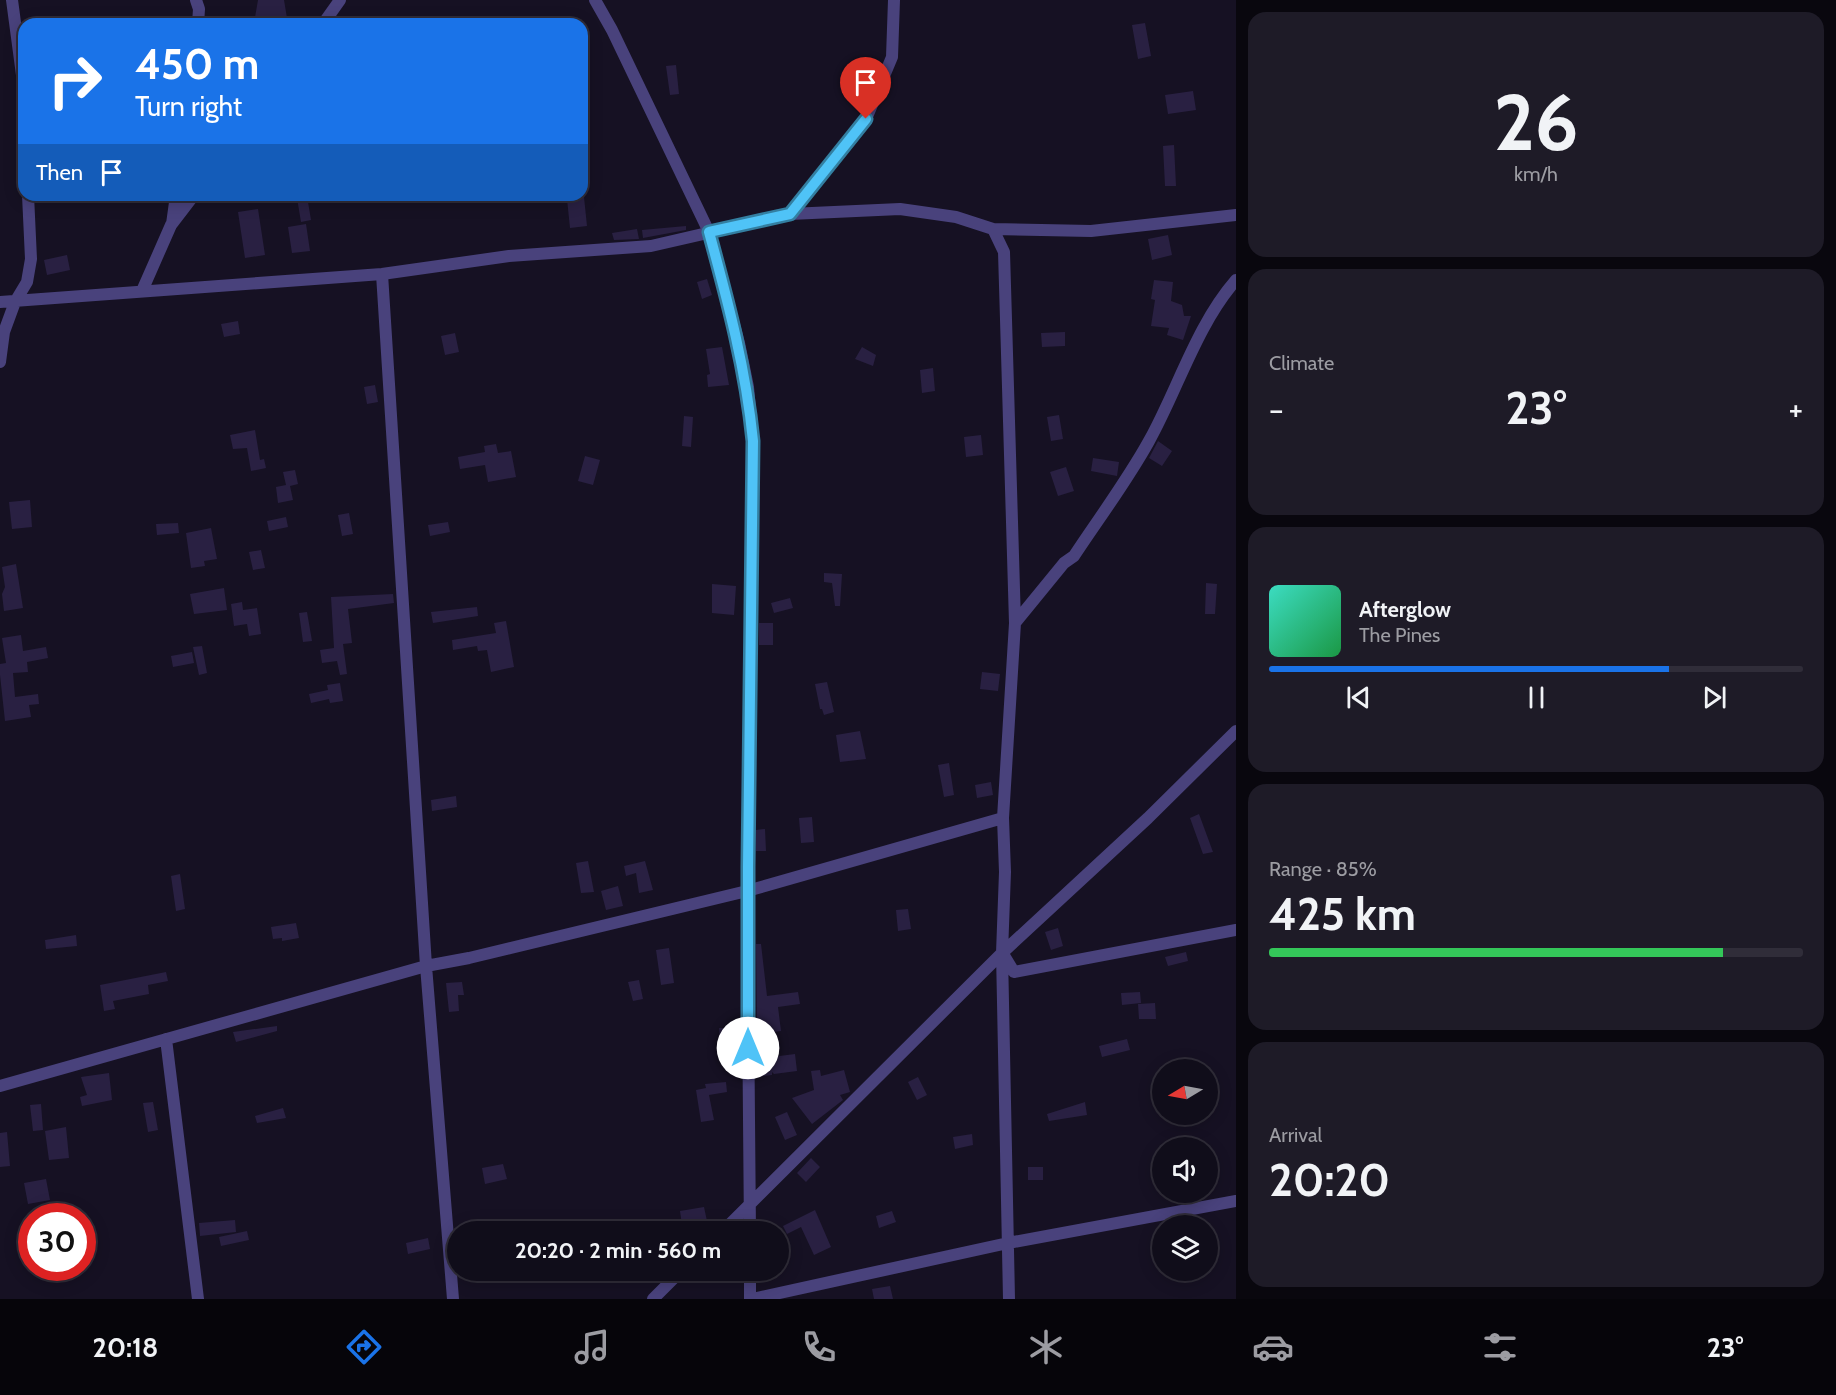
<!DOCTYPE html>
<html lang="en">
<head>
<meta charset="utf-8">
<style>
	:root { --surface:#100d1a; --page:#1e1b27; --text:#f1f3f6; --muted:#9c9ca2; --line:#302d39; --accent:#1a73e8 }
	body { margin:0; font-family:Cabin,sans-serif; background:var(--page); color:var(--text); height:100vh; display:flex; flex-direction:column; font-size:22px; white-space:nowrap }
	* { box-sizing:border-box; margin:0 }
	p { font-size:20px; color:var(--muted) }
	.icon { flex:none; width:33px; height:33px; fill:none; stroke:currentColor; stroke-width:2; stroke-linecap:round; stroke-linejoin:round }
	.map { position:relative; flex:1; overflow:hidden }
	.side { display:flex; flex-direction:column; gap:12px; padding:12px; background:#09070e; width:600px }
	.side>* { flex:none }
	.hud { position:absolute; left:18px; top:18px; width:570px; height:183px; border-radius:18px; box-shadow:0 3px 15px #0003,0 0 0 2px var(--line); background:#1a73e8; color:#fff; overflow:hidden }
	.needle { width:39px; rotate:260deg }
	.fabs { position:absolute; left:1152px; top:1059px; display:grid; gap:12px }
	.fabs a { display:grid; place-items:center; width:66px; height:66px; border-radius:50%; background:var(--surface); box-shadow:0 3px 15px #0003,0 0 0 2px var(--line); font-size:30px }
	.speed { position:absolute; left:18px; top:1203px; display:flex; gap:12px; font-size:30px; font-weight:700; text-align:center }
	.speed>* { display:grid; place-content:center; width:78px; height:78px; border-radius:50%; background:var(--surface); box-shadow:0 3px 15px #0003,0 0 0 2px var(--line); line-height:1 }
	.speed .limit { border:9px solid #d22; background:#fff; color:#111 }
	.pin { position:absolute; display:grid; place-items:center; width:51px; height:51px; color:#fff; margin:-62px -26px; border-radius:50% 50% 50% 0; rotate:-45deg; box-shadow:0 0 6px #0007 }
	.pin .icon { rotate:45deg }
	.me { position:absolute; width:66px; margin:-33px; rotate:0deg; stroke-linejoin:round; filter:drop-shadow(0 0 4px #0008) }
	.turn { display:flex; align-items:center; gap:21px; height:126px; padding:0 18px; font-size:27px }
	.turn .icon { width:78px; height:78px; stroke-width:2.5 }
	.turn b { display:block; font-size:42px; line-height:51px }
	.then { display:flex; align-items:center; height:57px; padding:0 18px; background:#0003; gap:12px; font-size:22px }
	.big { font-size:45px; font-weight:700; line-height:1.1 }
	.side .widget { flex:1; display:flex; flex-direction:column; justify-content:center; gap:9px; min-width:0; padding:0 21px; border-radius:18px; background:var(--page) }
	.side .dial { align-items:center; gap:0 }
	.dial b { font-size:78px; line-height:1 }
	.song { display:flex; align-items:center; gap:18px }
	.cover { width:72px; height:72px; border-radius:9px; background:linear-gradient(135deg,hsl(170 70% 55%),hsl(140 70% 35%)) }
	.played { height:6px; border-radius:3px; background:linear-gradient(90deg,var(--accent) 75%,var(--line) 75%) }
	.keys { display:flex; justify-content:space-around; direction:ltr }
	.heat { display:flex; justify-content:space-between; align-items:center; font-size:33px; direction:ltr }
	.charge { height:9px; border-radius:4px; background:linear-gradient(90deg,#34c759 85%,var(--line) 0) }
	.trip { position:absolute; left:447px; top:1221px; width:342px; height:60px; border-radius:30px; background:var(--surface); box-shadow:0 3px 15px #0003,0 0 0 2px var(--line); font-weight:700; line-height:60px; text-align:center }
	.tabs { display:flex; height:96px; justify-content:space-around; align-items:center; background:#06050a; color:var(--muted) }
	.tabs .icon { width:42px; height:42px }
	.tabs .selected { color:var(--accent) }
	.tabs b { font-size:27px; color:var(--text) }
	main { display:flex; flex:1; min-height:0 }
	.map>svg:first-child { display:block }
	.building { fill:#292042 }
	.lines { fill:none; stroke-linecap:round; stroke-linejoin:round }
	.minor { stroke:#49427c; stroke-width:12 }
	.route-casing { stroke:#337fa1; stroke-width:15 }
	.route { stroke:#4fc3f7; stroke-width:10 }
</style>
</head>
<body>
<main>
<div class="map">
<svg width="1236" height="1299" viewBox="0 0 1236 1299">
	<rect width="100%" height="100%" fill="#161123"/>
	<path class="building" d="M258 0H284L287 18 254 23Z
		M1145 23 1151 56 1138 59 1132 25Z
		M676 65 679 94 670 95 666 66Z
		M1193 91 1196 110 1168 114 1165 95Z
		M1174 145 1176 186H1165L1163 146Z
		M307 196 311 220 301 222 297 198Z
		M584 197 587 226 570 228 567 199Z
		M258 209 265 255 245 258 238 212Z
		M306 224 310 251 292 253 288 227Z
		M686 226V230L643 238 642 230Z
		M637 229 639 239 614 240 612 233Z
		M1168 235 1172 255 1152 260 1148 239Z
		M67 255 70 270 47 275 44 260Z
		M707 279 712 295 702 299 697 282Z
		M1154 280 1173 282 1171 301 1182 305 1184 316H1191L1183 340 1167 335 1169 328 1151 326 1155 300 1151 299Z
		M238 321 240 334 224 337 221 324Z
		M1065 332V346L1042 347 1041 333Z
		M455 333 459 352 445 355 441 336Z
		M722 347 729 385 708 387 707 375 710 374 706 349Z
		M862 347 876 355 873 366 855 359Z
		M933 368 935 391 922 393 920 370Z
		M375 385 378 402 367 404 364 387Z
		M1059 415 1063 439 1051 441 1047 417Z
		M684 416 693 417 691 447 682 446Z
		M255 430 260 460 264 459 266 468 251 471 247 448 233 449 230 435Z
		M981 435 983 455 966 457 964 437Z
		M1158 441 1172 451 1162 466 1149 458Z
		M496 444 498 453 511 451 516 477 488 482 485 465 460 469 458 457 485 452 484 446Z
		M585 456 600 460 593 485 578 481Z
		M1093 458 1119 462 1117 476 1091 471Z
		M1066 467 1074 491 1058 496 1050 472Z
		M295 470 298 484 290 486 293 500 278 503 276 487 286 485 283 472Z
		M30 500 32 527 12 529 9 502Z
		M349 513 353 534 342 536 338 515Z
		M286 517 288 527 269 531 267 521Z
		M448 522 450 532 430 536 428 525Z
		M178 523 179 533 157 535 156 524Z
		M211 528 217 559 204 561 205 566 191 568 186 533Z
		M261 550 265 568 253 570 249 552Z
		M16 564 23 608 4 611 2 594 5 587 2 567Z
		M824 573 842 574 840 606H835L832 583 824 582Z
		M1206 583 1217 584 1215 614H1205Z
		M712 584 736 586 734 615 712 613Z
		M224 588 227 610 194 614 190 594Z
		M393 594 394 603 348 609 352 643 343 644 347 674 340 675 337 661 322 663 320 650 334 648 331 597Z
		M790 598 793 608 774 613 771 603Z
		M242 602 243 610 257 608 261 634 249 636 247 624 234 626 231 604Z
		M477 607 478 616 433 623 431 612Z
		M307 612 312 641 303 642 299 613Z
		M506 621 514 667 491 672 487 650 478 651 477 646 453 650 452 640 496 633 494 623Z
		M759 623H773V645H759Z
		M21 635 23 651 46 647 48 658 27 662 28 672 13 673 15 697 38 694 39 704 29 705 31 717 5 721 0 675V664L6 663 2 638Z
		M202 646 207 673 199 675 193 647Z
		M192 652 194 663 173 667 171 656Z
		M982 672 1000 674 998 691 980 689Z
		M827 682 834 712 824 715 822 709H820L815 684Z
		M340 683 343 701 330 703 329 699 311 703 309 694 328 690 327 685Z
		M860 731 866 759 840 762 836 735Z
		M949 763 954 795 944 797 938 765Z
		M991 782 993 795 977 798 975 785Z
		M456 796 457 807 432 811 431 800Z
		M1199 814 1213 852 1203 854 1190 818Z
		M812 817 814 842 801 843 799 818Z
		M765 829 766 851H756V830Z
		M588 861 594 892 581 893 576 863Z
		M645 861 653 890 639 893 636 873 626 876 624 866Z
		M180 874 185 909 176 911 171 876Z
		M618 886 623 906 606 910 601 891Z
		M908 909 911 929 898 931 896 910Z
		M296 923 299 938 282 941V938L273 939 271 927Z
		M1058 928 1063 946 1051 950 1045 932Z
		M76 935 77 946 46 949 45 940Z
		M756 944H761L767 996 798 992 800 1004 778 1007 781 1031 757 1034Z
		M669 948 674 983 661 985 656 950Z
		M1186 952 1188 961 1168 966 1165 957Z
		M166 972 168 981 148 985 149 994 113 1001 115 1009 104 1011 100 985Z
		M639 980 643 999 633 1001 628 982Z
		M462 982 464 995H458L459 1011 449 1012 446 983Z
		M1140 992 1141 1003 1122 1005 1121 993Z
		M1155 1003 1156 1019H1139L1138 1004Z
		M277 1026V1031L236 1042 233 1032Z
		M719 1028H730L731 1046H720Z
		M1127 1039 1130 1050 1102 1057 1099 1046Z
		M795 1054 797 1071 774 1074 772 1072V1075L757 1077V1059Z
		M820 1070 821 1076 844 1070 850 1092 840 1095 843 1100 812 1124 792 1098 814 1090 811 1071Z
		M109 1073 112 1100 82 1106 80 1097 87 1095 81 1077Z
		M918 1077 927 1095 917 1100 908 1082Z
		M726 1082 727 1092 709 1095 714 1120 701 1122 696 1090 706 1088 705 1084Z
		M153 1102 158 1130 148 1132 143 1103Z
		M1085 1102 1087 1115 1049 1121 1047 1114Z
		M41 1104 43 1130 33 1131 30 1105Z
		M283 1108 286 1118 257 1123 255 1116Z
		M787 1112 797 1135 785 1140 775 1117Z
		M66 1127 69 1158 49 1160 45 1131Z
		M7 1132 10 1166 0 1167V1133Z
		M972 1134 973 1145 955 1149 953 1137Z
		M811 1158 820 1167 806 1182 797 1173Z
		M503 1164 507 1179 485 1184 482 1168Z
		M1028 1167H1043V1180H1028Z
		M46 1179 50 1200 28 1204 24 1183Z
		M704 1207 707 1221 682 1225 680 1211Z
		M815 1210 831 1247 814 1255 801 1227 787 1234 783 1226Z
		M892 1211 896 1222 879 1228 876 1216Z
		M235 1220 236 1232 200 1236 199 1223Z
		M247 1231 249 1240 221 1246 219 1237Z
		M428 1238 430 1249 408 1254 406 1243Z
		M890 1286 893 1299H874L872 1289Z"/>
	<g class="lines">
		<path class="minor" d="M12 0 24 90
			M196 0 199 9 198 24
			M595 0 612 30 709 232 739 343 748 387 753 441 747 891 750 1232
			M323 24 340 0
			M790 214 866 119 892 57 894 0
			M172 224 176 195
			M993 229 1004 252 1015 623 1003 818 1005 872 1002 953 1009 1299
			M382 274 426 966 453 1299
			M142 291 171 225 194 195
			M0 302 382 274 509 256 651 246 790 214 900 209 956 217 993 229 1091 231 1236 215
			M0 362 4 332 15 302 27 282 31 259 28 195
			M1015 623 1064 563 1074 556C1099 518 1127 481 1149 441 1178 389 1196 326 1236 280
			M1003 954 1014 972 1236 930
			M166 1039 198 1299
			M0 1086 426 966 469 958 747 891 1003 818
			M722 1232 1002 953 1148 818 1236 731
			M750 1270V1299
			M653 1299 682 1270
			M752 1299 1008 1243 1236 1201"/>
	</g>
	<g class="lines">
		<defs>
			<path id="route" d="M748 1048V867L753 441C746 369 728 302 709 232L790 214 866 119"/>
		</defs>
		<use href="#route" class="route-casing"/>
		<use href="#route" class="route"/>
	</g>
</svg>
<div class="fabs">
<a><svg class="needle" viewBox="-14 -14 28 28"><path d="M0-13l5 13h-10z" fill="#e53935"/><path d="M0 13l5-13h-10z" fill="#9c9ca2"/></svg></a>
<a><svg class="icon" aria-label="sound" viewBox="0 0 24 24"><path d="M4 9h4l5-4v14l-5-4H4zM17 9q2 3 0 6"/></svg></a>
<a><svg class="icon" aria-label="layers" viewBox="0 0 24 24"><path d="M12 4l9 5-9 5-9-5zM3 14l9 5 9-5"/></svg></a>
</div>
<div class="speed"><div class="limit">30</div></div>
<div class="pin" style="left:866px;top:119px;background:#d93025"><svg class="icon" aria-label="arrive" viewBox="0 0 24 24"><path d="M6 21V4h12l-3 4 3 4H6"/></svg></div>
<svg class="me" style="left:748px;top:1048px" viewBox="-20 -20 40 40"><circle r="19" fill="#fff"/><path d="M0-13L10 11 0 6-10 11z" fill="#4fc3f7"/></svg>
<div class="trip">20:20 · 2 min · 560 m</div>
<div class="hud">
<div class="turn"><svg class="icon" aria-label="right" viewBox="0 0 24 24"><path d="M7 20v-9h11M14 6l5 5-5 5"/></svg><div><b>450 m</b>Turn right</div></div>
<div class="then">Then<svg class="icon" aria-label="arrive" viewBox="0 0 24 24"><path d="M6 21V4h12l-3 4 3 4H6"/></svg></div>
</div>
</div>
<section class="side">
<div class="widget dial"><b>26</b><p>km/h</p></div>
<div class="widget"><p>Climate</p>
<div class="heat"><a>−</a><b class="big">23°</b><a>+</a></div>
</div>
<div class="widget">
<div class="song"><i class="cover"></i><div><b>Afterglow</b><p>The Pines</p></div></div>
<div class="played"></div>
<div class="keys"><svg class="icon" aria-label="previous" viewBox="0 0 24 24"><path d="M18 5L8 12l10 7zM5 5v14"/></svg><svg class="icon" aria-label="pause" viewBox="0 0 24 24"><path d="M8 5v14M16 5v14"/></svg><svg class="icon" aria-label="next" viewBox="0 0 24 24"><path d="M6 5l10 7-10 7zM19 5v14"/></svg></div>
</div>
<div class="widget"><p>Range · 85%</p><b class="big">425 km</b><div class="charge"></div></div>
<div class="widget"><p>Arrival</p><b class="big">20:20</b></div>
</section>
</main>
<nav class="tabs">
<b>20:18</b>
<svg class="icon selected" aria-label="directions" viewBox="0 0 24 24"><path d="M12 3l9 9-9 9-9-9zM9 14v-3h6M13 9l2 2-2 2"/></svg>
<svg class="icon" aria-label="music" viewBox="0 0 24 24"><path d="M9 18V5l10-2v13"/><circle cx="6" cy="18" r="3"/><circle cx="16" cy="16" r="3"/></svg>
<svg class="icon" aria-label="phone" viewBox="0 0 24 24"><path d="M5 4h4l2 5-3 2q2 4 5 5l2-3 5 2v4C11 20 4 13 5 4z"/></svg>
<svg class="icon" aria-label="climate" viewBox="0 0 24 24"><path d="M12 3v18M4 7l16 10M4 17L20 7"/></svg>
<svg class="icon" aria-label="car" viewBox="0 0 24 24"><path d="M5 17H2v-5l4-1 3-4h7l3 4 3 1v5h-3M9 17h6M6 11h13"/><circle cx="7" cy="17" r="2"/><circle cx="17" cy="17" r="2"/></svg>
<svg class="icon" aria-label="filters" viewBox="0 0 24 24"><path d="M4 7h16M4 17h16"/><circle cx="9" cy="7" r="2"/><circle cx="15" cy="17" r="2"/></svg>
<b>23°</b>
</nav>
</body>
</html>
